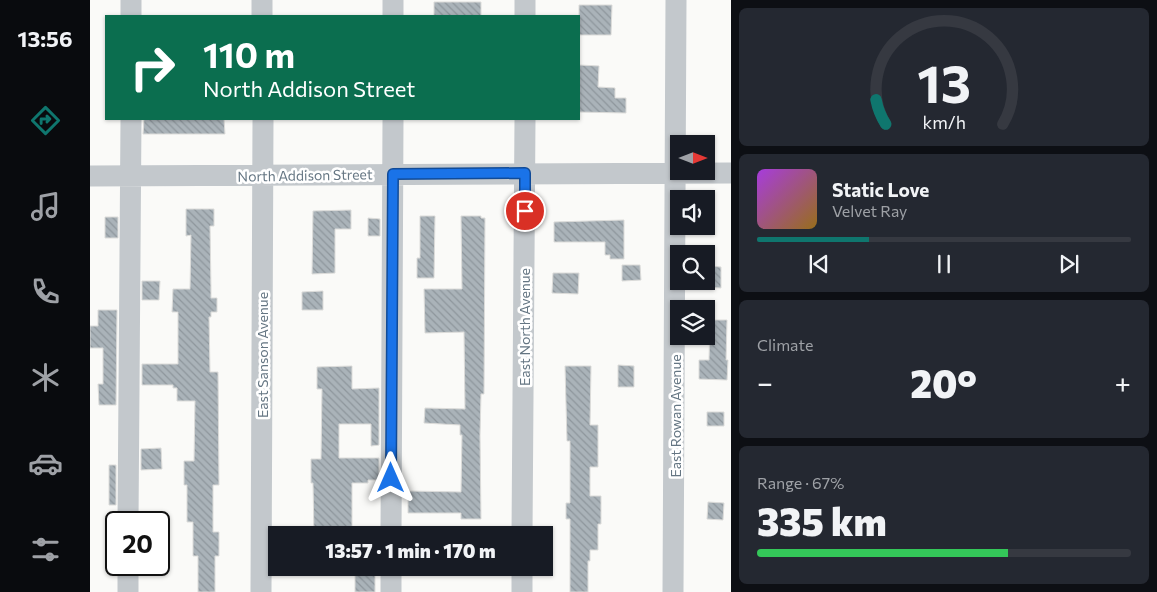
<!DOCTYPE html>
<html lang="en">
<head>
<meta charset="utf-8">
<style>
	:root { --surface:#171b24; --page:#242831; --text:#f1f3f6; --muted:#9ea1a6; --line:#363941; --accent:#0f766e }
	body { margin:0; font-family:Commissioner,sans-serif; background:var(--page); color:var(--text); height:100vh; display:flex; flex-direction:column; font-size:19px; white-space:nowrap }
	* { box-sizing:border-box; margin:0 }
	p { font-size:16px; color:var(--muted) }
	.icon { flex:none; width:28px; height:28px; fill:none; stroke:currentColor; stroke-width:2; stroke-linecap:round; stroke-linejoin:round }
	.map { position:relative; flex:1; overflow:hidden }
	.details { display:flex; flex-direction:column; gap:8px; padding:8px; background:#0d0f14; width:426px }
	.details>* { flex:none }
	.hud { position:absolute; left:15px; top:15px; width:475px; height:105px; border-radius:0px; box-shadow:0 1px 4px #0004; background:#0b6e4f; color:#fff; overflow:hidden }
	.needle { width:32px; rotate:90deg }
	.tools { position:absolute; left:580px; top:135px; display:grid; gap:10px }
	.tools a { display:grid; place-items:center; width:45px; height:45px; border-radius:0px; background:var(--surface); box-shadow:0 1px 4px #0004; font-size:25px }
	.speed { position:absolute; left:15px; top:511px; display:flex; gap:10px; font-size:25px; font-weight:700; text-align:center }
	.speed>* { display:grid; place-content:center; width:65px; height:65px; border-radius:50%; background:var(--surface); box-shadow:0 1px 4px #0004; line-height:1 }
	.speed .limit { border:2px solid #111; border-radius:8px; background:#fff; color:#111 }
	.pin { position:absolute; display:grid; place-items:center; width:42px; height:42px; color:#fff; margin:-21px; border:2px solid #fff; border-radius:50%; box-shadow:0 1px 5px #0007 }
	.me { position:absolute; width:55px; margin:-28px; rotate:0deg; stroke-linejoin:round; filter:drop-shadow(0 0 4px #0008) }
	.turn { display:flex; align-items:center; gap:18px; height:105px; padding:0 15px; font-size:22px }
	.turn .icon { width:65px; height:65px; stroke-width:2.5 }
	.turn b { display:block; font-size:35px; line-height:42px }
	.big { font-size:38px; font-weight:800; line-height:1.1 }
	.details .card { flex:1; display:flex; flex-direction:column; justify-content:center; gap:8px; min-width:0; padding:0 18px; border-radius:8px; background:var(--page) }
	.details .dial { align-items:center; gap:0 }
	.dial svg { height:130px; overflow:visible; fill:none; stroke:var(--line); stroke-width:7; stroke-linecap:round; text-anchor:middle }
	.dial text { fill:var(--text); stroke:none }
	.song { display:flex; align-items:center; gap:15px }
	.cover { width:60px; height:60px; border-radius:8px; background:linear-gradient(135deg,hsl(280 70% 55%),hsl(40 70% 35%)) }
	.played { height:5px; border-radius:2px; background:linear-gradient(90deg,var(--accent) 30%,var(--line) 30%) }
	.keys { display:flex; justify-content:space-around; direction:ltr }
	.heat { display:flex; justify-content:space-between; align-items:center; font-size:28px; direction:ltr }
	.charge { height:8px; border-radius:4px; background:linear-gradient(90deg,#34c759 67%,var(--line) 0) }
	.trip { position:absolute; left:178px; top:526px; width:285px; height:50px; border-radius:0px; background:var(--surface); box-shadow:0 1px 4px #0004; font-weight:800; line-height:50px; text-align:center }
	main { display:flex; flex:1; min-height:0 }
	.dock { display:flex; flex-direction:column; width:90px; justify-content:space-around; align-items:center; background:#090b0e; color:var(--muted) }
	.dock .icon { width:35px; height:35px }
	.dock .on { color:var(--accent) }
	.dock b { font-size:22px; color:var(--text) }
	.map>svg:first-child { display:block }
	.building { fill:url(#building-back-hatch); stroke:#dcdcda }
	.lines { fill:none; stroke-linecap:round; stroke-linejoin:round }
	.minor { stroke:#c3c8cc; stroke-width:21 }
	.route-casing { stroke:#114b97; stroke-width:12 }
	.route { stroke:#1a73e8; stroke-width:9 }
	.labels { text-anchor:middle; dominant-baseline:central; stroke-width:5; stroke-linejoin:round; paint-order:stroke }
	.street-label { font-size:14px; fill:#657683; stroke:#fff }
</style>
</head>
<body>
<main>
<nav class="dock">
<b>13:56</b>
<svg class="icon on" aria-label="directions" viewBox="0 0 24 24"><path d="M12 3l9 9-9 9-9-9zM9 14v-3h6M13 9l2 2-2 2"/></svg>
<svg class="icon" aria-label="music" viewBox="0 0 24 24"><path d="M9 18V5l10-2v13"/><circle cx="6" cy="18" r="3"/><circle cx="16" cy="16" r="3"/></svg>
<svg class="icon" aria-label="phone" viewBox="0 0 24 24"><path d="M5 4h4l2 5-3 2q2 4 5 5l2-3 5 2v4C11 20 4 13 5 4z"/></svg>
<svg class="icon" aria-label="climate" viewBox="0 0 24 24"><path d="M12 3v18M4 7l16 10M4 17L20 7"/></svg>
<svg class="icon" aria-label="car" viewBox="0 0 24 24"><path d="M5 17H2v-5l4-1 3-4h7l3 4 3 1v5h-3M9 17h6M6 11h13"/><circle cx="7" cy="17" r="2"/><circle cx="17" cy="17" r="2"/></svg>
<svg class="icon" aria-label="filters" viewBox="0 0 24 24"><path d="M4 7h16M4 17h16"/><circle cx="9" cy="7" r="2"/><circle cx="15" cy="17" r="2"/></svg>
</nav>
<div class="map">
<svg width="641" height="592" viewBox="0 0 641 592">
	<defs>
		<pattern id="building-back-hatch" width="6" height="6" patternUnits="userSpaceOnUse" patternTransform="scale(1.25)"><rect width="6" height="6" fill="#aab3b9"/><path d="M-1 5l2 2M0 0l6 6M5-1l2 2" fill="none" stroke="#8e969c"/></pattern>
	</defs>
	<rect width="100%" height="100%" fill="#fafaf8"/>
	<path class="building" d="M344 2H391V16H344Z
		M489 5H522L521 35H489Z
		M489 65 509 66 508 87 525 88V98H536V113L489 112Z
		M54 119H134L135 134H53Z
		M96 209H124V226H120L121 289V298H127V312H121V317H119L120 372H128L129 485H123V532H129V556H125V592H108V556H103V522H97V485H94V461H104L105 401H87V388H83V385H52V364H88V312H82L83 289H100L101 235 96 236Z
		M261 210V229H245V273L222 274 223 211Z
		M330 216H345L344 278H327V258H330Z
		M371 216H391V218H395L394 394H391L390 435 391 519H371V513H318V491L371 492 372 435H370V425L334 423 335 408 375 409 374 332 335 333 334 289H372Z
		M15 217H28V238H15Z
		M278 218 290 219V236H278Z
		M534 220V259H520V255H515V242H464V222Z
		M532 265H550L551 280 532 281Z
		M616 266 631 267V288L616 287Z
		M463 273H489L488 294 462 293Z
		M52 281H70L69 300H52Z
		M233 291V310H212V292Z
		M8 310H27L26 405H9L8 384H13V348H0V326H8Z
		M620 320H637L636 360H638L637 380 609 379V360H619Z
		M528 365 544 366V387H528Z
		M262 366V389L289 388V445L281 446V424H249V458H289V480H278V483H262V535H224L223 483H221V459H231L232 389H227V367Z
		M475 366H501L500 425H508V467H500V496H511V524H508V550H500V561H498V592H480V519H476V503H480V441H477Z
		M617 412H634V426H617Z
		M71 448 72 469 51 470V449Z
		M19 465H26V505H19Z
		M618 502 634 503 633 520 617 519Z
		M285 573V592H265V574Z"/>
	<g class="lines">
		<path class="minor" d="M172 0V16
			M435 0V16
			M41 16V0
			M303 16V0
			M0 176 641 173
			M38 522 41 119
			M301 535 303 119
			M432 535 435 119
			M38 592V565
			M171 592 173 119
			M301 592V568
			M432 592V568
			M583 592 586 0"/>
	</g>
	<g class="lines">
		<defs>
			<path id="route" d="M301 478 303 174 435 173V211"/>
		</defs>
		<use href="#route" class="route-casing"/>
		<use href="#route" class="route"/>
	</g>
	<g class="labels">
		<g class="street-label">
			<text transform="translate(215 175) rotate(-1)">North Addison Street</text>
			<text transform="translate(434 327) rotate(-90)">East North Avenue</text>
			<text transform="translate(172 355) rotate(-90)">East Sanson Avenue</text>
			<text transform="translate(585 416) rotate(-90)">East Rowan Avenue</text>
		</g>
	</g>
</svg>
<div class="tools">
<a><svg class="needle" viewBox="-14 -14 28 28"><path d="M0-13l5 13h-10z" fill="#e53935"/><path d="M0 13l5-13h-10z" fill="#9ea1a6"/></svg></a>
<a><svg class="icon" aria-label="sound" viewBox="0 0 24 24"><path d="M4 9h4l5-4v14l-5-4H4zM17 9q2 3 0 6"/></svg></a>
<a><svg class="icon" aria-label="search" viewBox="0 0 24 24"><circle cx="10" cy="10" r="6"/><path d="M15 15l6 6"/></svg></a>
<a><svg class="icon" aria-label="layers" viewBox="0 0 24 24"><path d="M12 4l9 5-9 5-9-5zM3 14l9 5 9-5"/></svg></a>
</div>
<div class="speed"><div class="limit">20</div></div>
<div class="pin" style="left:435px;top:211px;background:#d93025"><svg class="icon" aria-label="arrive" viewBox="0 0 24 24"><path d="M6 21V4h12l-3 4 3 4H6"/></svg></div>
<svg class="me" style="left:301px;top:478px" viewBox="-20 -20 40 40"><path d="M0-17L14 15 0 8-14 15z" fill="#1a73e8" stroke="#fff" stroke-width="4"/></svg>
<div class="trip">13:57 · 1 min · 170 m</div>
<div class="hud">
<div class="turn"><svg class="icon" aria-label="right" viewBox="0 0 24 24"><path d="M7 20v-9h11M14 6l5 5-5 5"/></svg><div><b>110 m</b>North Addison Street</div></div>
</div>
</div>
<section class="details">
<div class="card dial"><svg viewBox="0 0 100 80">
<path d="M14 69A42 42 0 1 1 86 69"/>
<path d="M14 69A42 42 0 0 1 8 54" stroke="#0f766e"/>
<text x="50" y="56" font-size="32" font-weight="700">13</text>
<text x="50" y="72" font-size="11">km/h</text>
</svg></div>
<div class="card">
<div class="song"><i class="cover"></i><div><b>Static Love</b><p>Velvet Ray</p></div></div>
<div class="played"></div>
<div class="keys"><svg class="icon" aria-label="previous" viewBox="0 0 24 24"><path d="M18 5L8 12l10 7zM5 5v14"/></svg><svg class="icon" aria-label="pause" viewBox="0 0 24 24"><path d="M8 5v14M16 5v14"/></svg><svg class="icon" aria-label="next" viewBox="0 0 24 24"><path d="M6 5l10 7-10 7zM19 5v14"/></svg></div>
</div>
<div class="card"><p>Climate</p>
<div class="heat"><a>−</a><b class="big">20°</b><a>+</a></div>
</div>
<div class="card"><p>Range · 67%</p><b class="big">335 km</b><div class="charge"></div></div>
</section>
</main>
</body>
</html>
